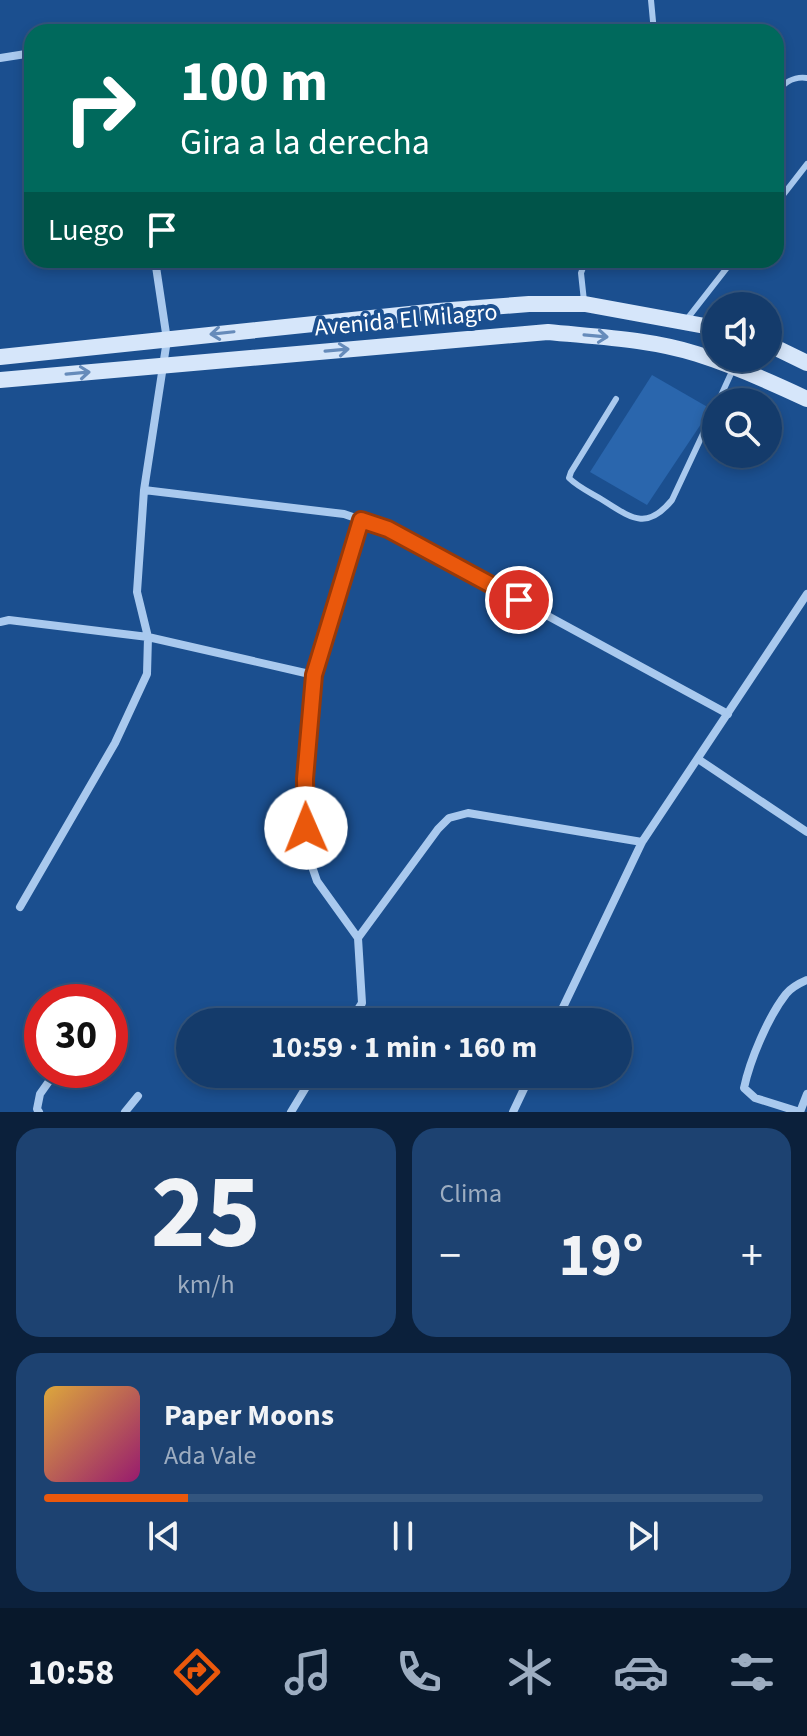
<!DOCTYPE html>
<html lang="es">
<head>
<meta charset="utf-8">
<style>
	:root { --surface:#143b6b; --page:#1d4271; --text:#f1f3f6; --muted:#9dadc1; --line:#33557e; --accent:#ea580c }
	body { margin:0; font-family:"Source Sans 3",sans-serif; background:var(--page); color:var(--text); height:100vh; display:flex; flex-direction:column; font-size:30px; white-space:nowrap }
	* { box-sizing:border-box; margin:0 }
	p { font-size:26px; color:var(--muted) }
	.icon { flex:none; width:44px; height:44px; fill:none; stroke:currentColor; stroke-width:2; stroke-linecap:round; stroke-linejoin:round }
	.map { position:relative; height:1112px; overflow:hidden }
	.drawer { display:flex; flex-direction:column; gap:16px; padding:16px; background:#0b203b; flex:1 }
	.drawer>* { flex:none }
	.guide { position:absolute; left:24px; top:24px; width:760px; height:244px; border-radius:24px; box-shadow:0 4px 12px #0003,0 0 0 2px var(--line); background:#00695c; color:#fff; overflow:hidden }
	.buttons { position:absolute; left:702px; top:292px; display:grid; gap:16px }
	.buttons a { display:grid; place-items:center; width:80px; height:80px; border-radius:50%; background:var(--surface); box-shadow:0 4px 12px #0003,0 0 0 2px var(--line); font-size:40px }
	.speed { position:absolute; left:24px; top:984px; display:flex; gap:16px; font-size:40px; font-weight:700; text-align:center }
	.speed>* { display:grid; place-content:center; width:104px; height:104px; border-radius:50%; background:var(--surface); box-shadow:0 4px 12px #0003,0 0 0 2px var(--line); line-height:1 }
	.speed .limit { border:12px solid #d22; background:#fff; color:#111 }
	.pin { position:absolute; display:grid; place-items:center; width:68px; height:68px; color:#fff; margin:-34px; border:4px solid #fff; border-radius:50%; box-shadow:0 2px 8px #0007 }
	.me { position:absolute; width:88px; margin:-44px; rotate:359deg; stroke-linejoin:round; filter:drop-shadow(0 0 6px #0008) }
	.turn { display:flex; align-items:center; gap:28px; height:168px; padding:0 24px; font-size:36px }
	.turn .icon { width:104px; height:104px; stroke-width:2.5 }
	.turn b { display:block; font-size:56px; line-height:68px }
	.then { display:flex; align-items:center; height:76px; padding:0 24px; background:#0003; gap:16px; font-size:30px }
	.big { font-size:60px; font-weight:700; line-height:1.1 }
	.drawer .widget { flex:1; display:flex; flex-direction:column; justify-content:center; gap:12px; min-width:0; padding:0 28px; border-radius:24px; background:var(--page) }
	.drawer .dial { align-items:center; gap:0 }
	.dial b { font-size:104px; line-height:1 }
	.song { display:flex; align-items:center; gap:24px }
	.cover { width:96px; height:96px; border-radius:12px; background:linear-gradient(135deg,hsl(40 70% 55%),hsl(320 70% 35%)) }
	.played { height:8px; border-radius:4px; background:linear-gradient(90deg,var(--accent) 20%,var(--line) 20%) }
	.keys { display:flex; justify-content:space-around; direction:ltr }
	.heat { display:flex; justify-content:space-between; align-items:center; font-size:44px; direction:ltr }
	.drawer .tiles { flex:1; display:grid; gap:16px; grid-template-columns:1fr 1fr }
	.widget:last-child { grid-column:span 2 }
	.trip { position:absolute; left:176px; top:1008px; width:456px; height:80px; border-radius:40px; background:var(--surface); box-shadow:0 4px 12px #0003,0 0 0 2px var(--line); font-weight:700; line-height:80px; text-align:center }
	.tabs { display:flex; height:128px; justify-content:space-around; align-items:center; background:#08182b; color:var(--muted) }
	.tabs .icon { width:56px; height:56px }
	.tabs .selected { color:var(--accent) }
	.tabs b { font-size:36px; color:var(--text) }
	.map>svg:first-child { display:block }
	.building { fill:#2a66ad }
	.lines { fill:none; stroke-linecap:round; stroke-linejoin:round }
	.lane { stroke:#a9c9ee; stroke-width:6 }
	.street { stroke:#a9c9ee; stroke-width:8 }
	.secondary { stroke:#d6e6fa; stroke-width:16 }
	.oneway { stroke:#668bba }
	.route-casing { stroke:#983908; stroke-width:20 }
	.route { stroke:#ea580c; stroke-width:14 }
	.labels { text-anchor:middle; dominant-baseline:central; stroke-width:8; stroke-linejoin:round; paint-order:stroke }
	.street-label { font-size:24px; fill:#fff; stroke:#1b4f8f }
</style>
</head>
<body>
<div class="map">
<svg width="807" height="1112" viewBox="0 0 807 1112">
	<rect width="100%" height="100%" fill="#1b4f8f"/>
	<path class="building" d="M652 375 711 409 647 505 590 472Z"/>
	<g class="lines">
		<path class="lane" d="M651 0 654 32
			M776 94C783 83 794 76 807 78
			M776 204 807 164
			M625 266 631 260
			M584 301 581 273 586 260
			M687 319 733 260
			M616 399 571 472 569 478C578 487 591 493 601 499 630 517 646 532 672 500L716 406
			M718 402 734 367"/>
		<path class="street" d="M0 58 32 53
			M144 490 344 514 388 529 728 714
			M0 622 9 620 148 637 314 675
			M698 759 807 832
			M20 907 115 743 147 674 148 637 137 592 144 490 167 340 155 260
			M358 938 317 881 307 852 305 779 314 675 361 520
			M350 1022 362 1003 358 938 438 829 449 818 468 813 642 842
			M556 1022 642 842 807 594
			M39 1112 37 1109 40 1094 57 1070
			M125 1112 138 1096
			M291 1112 314 1074
			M513 1112 531 1074
			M800 1112 755 1098 744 1088C750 1060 768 1017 786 994 791 988 800 983 807 980
			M800 1112 807 1094"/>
		<path class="secondary" d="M768 344 807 363
			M0 357 438 311 529 304H585L716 328
			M0 380 548 332C598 337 650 339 697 354 735 366 771 382 807 399"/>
	</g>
	<defs><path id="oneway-shaft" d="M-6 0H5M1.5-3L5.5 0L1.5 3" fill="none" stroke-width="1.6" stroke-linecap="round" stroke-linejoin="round" transform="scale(2)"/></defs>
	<g class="oneway">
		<use href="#oneway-shaft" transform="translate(222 333) rotate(174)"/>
		<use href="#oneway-shaft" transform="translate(596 336) rotate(5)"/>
		<use href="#oneway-shaft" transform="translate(337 350) rotate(-5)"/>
		<use href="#oneway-shaft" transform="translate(78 373) rotate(-5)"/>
	</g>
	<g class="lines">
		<defs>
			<path id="route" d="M306 828 305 779 314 675 361 520 388 529 519 600"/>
		</defs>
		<use href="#route" class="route-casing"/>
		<use href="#route" class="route"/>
	</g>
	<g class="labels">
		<g class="street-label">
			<text transform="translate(406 320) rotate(-5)">Avenida El Milagro</text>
		</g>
	</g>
</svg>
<div class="buttons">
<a><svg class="icon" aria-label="sound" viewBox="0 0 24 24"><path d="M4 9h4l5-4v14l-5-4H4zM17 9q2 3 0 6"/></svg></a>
<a><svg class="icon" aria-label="search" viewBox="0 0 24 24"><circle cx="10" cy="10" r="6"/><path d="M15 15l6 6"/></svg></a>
</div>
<div class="speed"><div class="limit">30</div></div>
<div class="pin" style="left:519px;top:600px;background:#d93025"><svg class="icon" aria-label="arrive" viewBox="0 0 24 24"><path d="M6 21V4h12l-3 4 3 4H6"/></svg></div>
<svg class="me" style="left:306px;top:828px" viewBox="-20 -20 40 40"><circle r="19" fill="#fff"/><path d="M0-13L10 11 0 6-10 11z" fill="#ea580c"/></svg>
<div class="trip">10:59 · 1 min · 160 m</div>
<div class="guide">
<div class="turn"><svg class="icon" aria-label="right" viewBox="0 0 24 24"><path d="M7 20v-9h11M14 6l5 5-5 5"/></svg><div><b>100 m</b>Gira a la derecha</div></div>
<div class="then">Luego<svg class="icon" aria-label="arrive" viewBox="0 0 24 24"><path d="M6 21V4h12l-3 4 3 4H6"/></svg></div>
</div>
</div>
<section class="drawer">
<div class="tiles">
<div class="widget dial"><b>25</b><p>km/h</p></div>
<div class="widget"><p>Clima</p>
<div class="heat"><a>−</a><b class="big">19°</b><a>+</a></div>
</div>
<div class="widget">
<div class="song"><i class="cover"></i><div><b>Paper Moons</b><p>Ada Vale</p></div></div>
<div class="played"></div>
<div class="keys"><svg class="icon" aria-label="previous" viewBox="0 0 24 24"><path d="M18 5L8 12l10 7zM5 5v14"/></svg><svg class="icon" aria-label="pause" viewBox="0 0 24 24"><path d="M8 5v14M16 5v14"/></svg><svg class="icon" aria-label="next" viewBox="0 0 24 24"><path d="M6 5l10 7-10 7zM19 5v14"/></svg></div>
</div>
</div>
</section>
<nav class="tabs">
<b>10:58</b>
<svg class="icon selected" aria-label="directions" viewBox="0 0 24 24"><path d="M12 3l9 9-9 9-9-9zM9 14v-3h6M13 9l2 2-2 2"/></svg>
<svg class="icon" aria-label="music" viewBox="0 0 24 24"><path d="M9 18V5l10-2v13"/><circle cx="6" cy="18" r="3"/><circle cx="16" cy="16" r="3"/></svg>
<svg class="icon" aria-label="phone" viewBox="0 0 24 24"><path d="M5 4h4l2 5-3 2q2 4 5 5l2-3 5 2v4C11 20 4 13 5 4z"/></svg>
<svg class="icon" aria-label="climate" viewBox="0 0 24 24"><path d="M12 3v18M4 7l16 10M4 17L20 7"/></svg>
<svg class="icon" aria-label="car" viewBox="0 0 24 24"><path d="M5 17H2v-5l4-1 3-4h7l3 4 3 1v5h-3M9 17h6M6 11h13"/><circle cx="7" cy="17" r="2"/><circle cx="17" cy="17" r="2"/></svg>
<svg class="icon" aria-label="filters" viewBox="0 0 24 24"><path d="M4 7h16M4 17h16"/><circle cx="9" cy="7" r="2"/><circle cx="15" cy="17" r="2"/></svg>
</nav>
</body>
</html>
